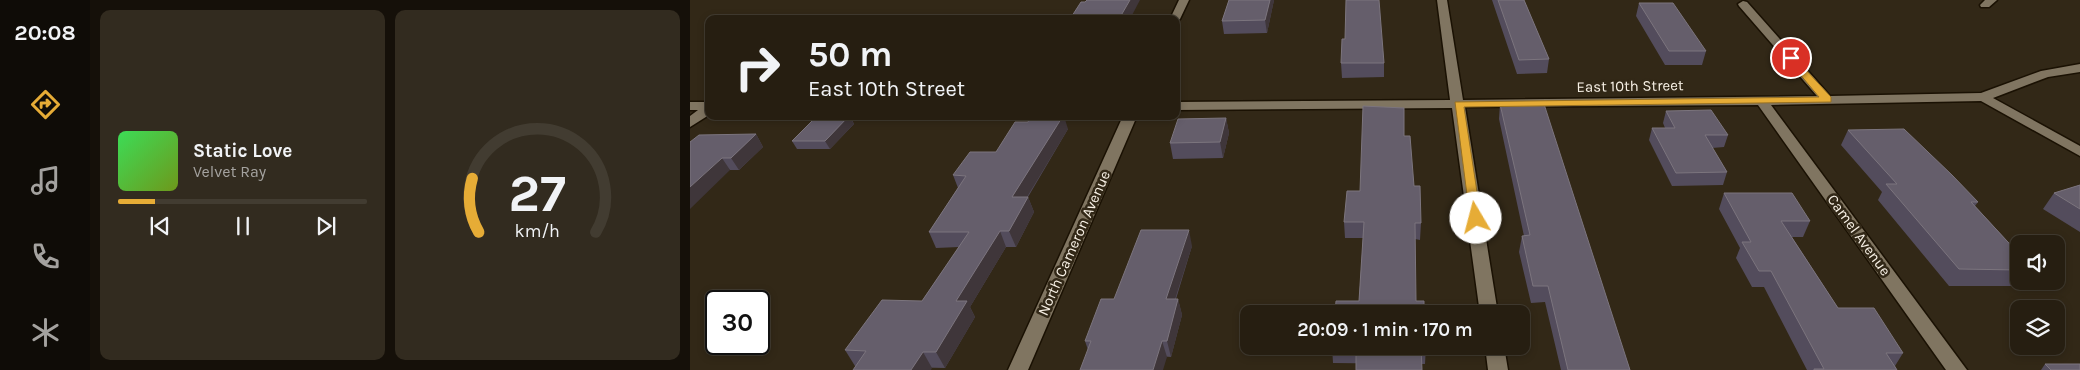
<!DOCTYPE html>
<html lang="en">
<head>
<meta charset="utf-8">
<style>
	:root { --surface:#261e11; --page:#322b1f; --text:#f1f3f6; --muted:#a4a29f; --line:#423c31; --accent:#e6ac36 }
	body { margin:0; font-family:Karla,sans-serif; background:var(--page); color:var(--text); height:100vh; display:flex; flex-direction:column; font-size:19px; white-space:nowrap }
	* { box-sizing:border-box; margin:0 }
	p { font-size:16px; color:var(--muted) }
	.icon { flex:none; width:28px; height:28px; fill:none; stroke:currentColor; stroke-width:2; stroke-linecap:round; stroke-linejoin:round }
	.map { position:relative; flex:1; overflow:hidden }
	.drawer { display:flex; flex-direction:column; gap:10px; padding:10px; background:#151009; width:600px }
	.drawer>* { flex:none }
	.banner { position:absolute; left:15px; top:15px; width:475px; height:105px; border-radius:10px; box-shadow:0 2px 8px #0003,0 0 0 1px var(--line); background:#261e11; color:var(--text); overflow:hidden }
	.fabs { position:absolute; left:1320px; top:235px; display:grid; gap:10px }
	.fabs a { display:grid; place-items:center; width:55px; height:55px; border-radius:10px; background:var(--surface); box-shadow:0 2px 8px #0003,0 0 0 1px var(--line); font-size:25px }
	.speed { position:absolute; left:15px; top:290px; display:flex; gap:10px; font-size:25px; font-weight:700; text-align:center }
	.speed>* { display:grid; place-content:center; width:65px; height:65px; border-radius:50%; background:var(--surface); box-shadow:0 2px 8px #0003,0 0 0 1px var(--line); line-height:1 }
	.speed .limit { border:2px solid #111; border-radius:8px; background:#fff; color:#111 }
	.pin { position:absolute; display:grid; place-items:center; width:42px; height:42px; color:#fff; margin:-21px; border:2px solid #fff; border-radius:50%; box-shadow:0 1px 5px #0007 }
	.me { position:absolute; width:55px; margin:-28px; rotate:352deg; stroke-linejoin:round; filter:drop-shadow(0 0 4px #0008) }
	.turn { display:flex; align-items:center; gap:18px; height:105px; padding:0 20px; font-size:22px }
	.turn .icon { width:65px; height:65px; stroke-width:2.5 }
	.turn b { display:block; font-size:35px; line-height:42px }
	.drawer .tile { flex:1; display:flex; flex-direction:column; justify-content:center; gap:8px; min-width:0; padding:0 18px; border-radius:10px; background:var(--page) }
	.drawer .dial { align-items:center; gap:0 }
	.dial svg { height:130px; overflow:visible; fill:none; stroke:var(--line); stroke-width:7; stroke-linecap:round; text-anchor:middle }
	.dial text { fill:var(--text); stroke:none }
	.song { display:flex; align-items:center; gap:15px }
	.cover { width:60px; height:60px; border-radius:8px; background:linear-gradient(135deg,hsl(130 70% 55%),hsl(80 70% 35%)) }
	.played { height:5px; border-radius:2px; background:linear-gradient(90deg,var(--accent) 15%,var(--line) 15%) }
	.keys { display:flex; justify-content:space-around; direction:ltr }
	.drawer .tiles { flex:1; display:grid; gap:10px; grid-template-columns:repeat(2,1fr) }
	.trip { position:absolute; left:550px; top:305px; width:290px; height:50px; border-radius:10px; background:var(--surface); box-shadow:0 2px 8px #0003,0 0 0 1px var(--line); font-weight:600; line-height:50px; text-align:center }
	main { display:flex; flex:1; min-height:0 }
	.dock { display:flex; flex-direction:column; width:90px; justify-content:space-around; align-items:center; background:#0f0c07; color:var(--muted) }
	.dock .icon { width:35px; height:35px }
	.dock .active { color:var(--accent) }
	.dock b { font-size:22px; color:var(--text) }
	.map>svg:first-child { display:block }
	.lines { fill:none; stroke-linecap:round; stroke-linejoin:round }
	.street-casing { stroke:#1a1103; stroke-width:3 }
	.street { fill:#807561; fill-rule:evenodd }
	.wall { fill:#534c5c }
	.shaded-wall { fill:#3f363a }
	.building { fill:#655e6b; stroke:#7c757e }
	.route { fill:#e6ac36; stroke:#967023 }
	.labels { text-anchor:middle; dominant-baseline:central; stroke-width:5; stroke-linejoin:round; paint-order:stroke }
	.street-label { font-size:15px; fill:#f8f1e6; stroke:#322817 }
</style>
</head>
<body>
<main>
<nav class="dock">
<b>20:08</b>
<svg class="icon active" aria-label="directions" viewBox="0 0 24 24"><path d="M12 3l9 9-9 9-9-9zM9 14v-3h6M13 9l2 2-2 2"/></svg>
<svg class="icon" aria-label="music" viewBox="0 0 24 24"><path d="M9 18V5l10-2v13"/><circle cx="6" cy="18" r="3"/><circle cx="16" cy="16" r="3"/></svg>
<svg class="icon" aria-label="phone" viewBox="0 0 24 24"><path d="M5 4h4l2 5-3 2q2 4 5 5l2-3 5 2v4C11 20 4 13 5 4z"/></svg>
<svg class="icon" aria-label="climate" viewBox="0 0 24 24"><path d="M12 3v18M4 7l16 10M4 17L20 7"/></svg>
</nav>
<section class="drawer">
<div class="tiles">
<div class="tile">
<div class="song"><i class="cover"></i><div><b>Static Love</b><p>Velvet Ray</p></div></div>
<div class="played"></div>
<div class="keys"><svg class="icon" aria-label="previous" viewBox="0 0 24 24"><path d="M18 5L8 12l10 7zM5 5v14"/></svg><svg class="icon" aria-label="pause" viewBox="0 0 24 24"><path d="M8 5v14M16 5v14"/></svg><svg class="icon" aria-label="next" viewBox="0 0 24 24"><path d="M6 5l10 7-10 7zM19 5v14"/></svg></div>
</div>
<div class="tile dial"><svg viewBox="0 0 100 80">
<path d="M14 69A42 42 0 1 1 86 69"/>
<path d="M14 69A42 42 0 0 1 10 36" stroke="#e6ac36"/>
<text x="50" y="56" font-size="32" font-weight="700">27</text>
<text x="50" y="72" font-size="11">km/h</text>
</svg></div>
</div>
</section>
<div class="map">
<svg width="1390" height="370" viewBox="0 0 1390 370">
	<rect width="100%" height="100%" fill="#322817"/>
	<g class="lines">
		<defs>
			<path id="street" d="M489 0H499L490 19 486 22V19H480Z
				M747 0H757L773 100 1127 96 1049 6 1048 4 1053 1 1057 2 1140 96 1291 93 1351 71 1390 64V72L1358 77 1303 98 1390 146V156L1291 101 1081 105 1277 370H1256L1068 105 775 107 808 314H790L762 108 486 110V102L760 100Z
				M1295 0H1307L1299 7H1291L1290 5Z
				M0 102H19V115L0 127V116L8 110H0Z
				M433 116H447L338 370H318Z
				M795 346H814L818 370H798Z"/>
		</defs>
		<use href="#street" class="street-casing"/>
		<use href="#street" class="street"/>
	</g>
	<path class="wall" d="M539 0H584L577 33 534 34 532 21Z
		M802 0H834L859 59 857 73 827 74Z
		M949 3 1016 51 1012 65H975L946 16Z
		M651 63H694V77L652 78Z
		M810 104 940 370H871L855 302 841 303 829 252 832 236H834L809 119Z
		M976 111 1038 135 1034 147 1022 148 1037 172 1033 185 982 186 959 140 962 128H975L973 123Z
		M127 116H160L164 124 140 149H107L102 141Z
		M536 118 539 133 533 158 483 159 480 143Z
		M338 122 378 129 338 197 344 212 326 247H316L280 307 285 317 255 368 165 366 155 350 232 301 269 247 246 248 239 232 268 188 263 175 306 152Z
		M1158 130 1288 202 1285 206 1329 254V281H1336L1332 286H1259L1188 200 1192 192 1151 145Z
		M66 134 73 147 49 170H40L0 142Z
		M714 136 731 223 730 240 725 239 669 301 673 238H655L654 222 670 191Z
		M1390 185V232L1353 209 1364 193Z
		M1034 193 1120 221 1113 237H1102L1148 308 1213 353 1205 366 1207 370H1117L1074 287H1062L1046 258 1050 248 1029 209Z
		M502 246 486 299H488L492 315 481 357 398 350 395 341 424 299Z
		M642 346H736L735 364 643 363Z
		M1355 364 1390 370H1351Z"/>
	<path class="shaded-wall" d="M440 0H450L440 19H429Z
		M580 0H584L577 33 575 20Z
		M159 116 164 124 140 149 135 141Z
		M373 116H374L378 129 328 212 322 197Z
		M536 118 539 133 533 158 530 142Z
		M66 134 73 147 49 170 41 158Z
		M32 158 40 170 0 209V187Z
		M338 197 344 212 326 247 319 231Z
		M499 230 502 246 480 315 476 299Z
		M310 231 316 247 280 307 285 317 255 368 246 352 266 301Z
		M488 299 492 315 481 357 477 341Z
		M472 341 477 357 473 370H463Z
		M233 352 242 368 241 370H221Z"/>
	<path class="building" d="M397 0H440L429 19H380L391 2H395Z
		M539 0H580L575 20 532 21Z
		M656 0H689L694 63H651L652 39H655Z
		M808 0H834L859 59 829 60Z
		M949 3H983L1016 51H979Z
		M810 104H854L940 370H878L858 286H843L832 236 840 235Z
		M673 106 714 108V136H720L724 186H730L731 223H725L726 301H734V314H645L646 301H669L674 222H654L657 191H670Z
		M1021 110 1038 135H1015L1037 172 986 173 962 128H985L976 111Z
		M127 116H159L135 141H102Z
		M341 116H373L322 197H338L319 231H310L266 301H277L246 352H233L221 370H163L176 351 155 350 192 300 232 301 279 232H239L276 176 263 175 280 152H306L325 122H338Z
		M536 118 530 142 480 143 488 119Z
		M1214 129 1262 175 1288 202H1281L1329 254V270L1269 269 1196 184H1207L1158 130Z
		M66 134 41 158H32L0 187V142L9 135Z
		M1390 185V209L1364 193Z
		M1034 193H1102L1120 221H1091L1148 308H1184L1213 353H1196L1207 370H1124V369H1134L1081 271H1069L1052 242H1061Z
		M451 230H499L476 299H488L477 341H472L463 370H390L401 341H395L411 299H424Z
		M642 346H736V347H731L732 370H666V347Z
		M1355 364H1390V370H1361Z"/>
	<path class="route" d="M1098 57H1104L1141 97V102L774 107 791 218 786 222 780 218 765 102 1129 97 1098 60Z"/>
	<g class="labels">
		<g class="street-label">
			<text transform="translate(940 86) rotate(-1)">East 10th Street</text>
			<text transform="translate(1169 235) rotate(54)">Camel Avenue</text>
			<text transform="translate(384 243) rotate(-66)">North Cameron Avenue</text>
		</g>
	</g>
</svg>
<div class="fabs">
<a><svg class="icon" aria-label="sound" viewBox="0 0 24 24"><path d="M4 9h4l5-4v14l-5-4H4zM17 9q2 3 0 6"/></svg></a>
<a><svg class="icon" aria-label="layers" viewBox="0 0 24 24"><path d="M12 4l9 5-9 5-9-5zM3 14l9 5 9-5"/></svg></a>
</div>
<div class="speed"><div class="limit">30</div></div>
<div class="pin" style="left:1101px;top:58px;background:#d93025"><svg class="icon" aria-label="arrive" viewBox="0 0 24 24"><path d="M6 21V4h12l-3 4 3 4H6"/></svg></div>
<svg class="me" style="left:786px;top:218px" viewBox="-20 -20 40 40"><circle r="19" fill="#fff"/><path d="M0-13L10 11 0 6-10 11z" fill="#e6ac36"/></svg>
<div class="trip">20:09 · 1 min · 170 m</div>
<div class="banner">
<div class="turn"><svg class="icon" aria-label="right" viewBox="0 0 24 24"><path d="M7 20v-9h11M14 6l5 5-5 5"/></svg><div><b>50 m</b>East 10th Street</div></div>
</div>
</div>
</main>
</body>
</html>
